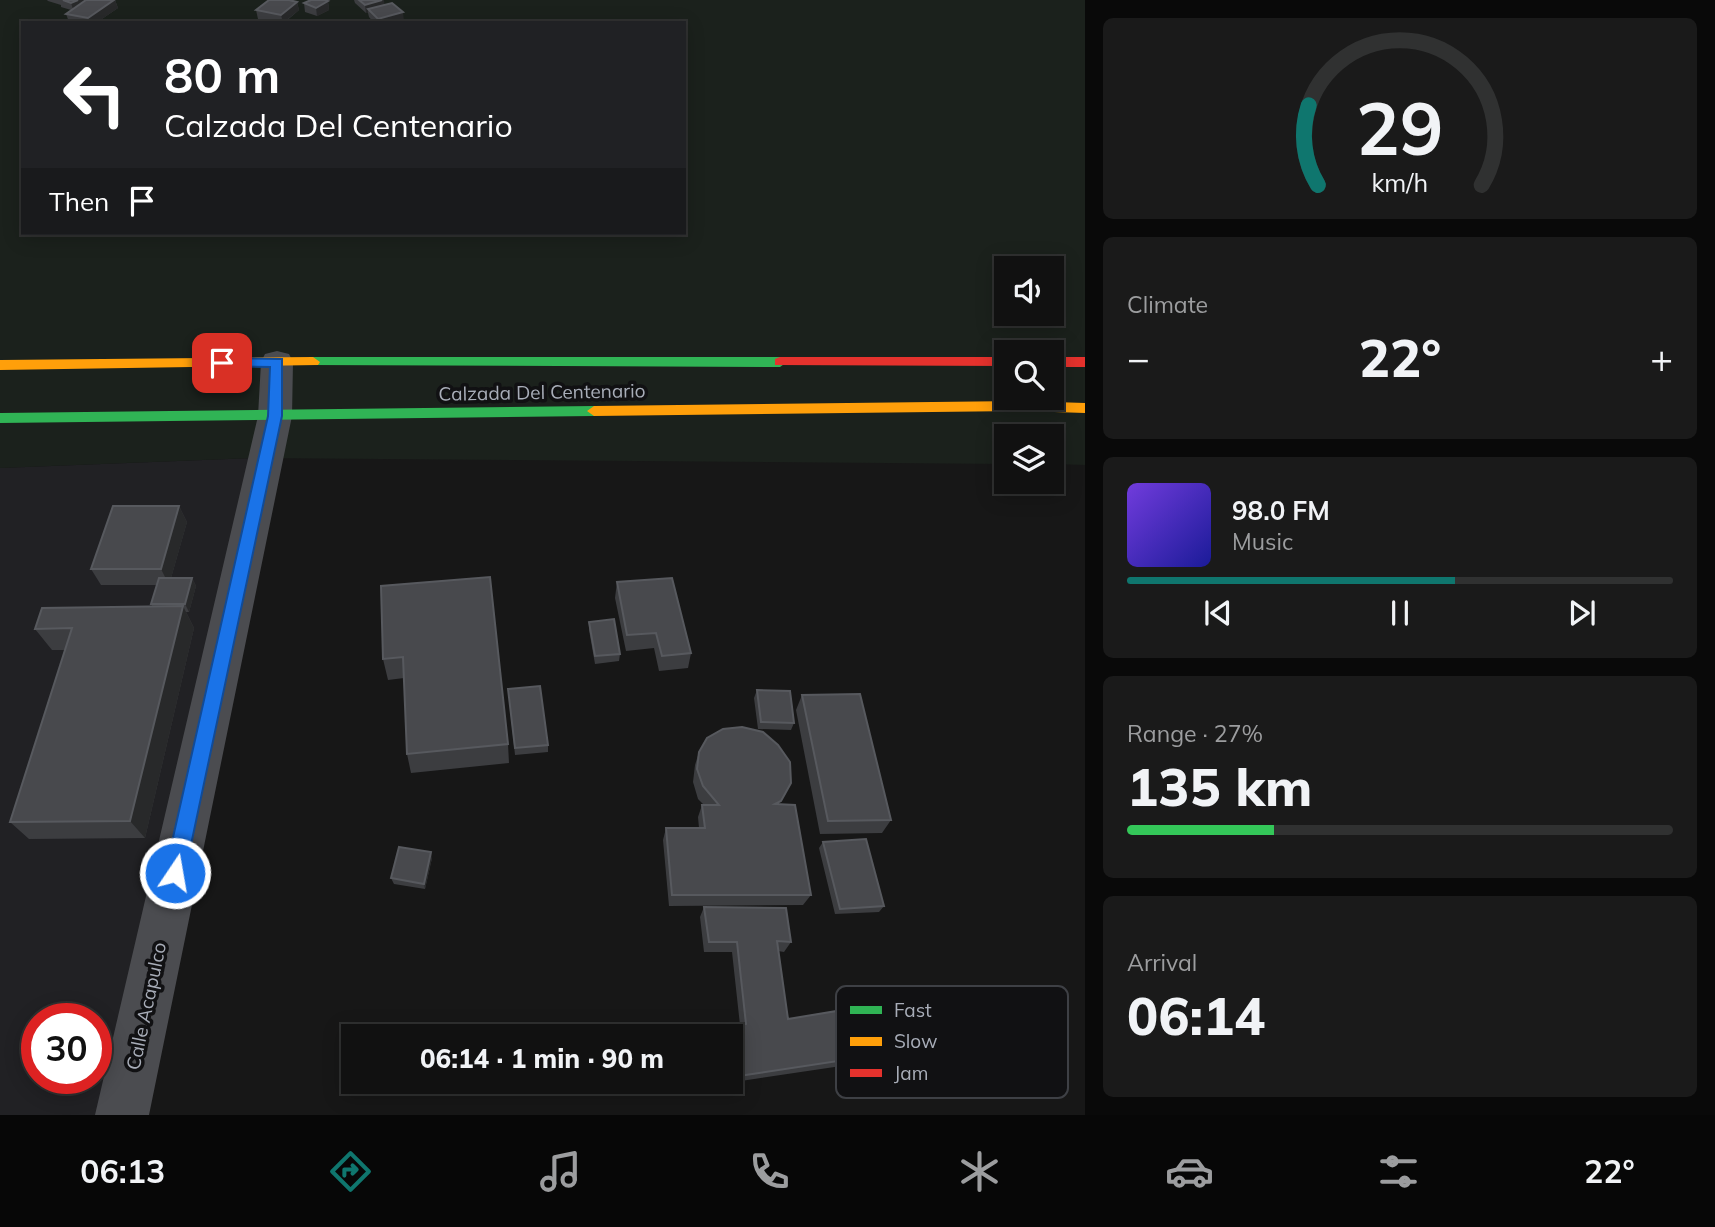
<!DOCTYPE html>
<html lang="en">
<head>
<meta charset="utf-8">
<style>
	:root { --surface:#111; --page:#1a1a1a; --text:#f1f3f6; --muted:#9c9d9f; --line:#303131; --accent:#0f766e }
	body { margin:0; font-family:Mulish,sans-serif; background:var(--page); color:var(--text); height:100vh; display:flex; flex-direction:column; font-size:26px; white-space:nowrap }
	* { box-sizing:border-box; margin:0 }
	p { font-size:23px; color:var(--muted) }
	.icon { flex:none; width:38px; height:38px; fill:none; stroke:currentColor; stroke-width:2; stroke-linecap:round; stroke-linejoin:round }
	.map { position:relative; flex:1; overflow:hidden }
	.details { display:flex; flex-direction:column; gap:18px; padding:18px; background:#090909; width:630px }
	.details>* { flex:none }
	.hud { position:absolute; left:21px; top:21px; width:665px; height:214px; border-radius:0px; box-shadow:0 4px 18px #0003,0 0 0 2px var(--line); background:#202124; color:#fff; overflow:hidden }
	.tools { position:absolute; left:994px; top:256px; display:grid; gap:14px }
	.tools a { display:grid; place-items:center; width:70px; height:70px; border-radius:0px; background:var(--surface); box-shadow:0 4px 18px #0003,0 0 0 2px var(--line); font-size:35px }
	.speed { position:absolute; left:21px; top:1003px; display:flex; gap:14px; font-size:35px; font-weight:700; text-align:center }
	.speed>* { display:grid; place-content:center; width:91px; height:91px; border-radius:50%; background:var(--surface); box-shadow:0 4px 18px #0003,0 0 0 2px var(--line); line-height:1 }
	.speed .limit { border:10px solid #d22; background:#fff; color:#111 }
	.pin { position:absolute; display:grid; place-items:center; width:60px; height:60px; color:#fff; margin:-30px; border-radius:14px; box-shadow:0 4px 10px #0006 }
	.me { position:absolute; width:77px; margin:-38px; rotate:12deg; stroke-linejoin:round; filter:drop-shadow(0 0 5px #0008) }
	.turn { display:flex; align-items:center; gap:24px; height:147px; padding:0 28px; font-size:32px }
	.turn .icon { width:91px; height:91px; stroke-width:2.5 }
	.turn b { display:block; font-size:49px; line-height:60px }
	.then { display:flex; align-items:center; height:66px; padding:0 28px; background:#0003; gap:14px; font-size:26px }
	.big { font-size:52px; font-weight:800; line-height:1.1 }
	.details .widget { flex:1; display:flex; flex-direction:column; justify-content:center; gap:10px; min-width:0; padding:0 24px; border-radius:10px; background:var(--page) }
	.details .dial { align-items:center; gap:0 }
	.dial svg { height:182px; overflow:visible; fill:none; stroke:var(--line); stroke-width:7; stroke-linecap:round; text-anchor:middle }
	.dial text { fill:var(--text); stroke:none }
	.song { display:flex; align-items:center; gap:21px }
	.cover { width:84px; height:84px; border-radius:10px; background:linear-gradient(135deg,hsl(260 70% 55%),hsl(240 70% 35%)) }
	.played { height:7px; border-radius:4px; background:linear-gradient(90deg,var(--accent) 60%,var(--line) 60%) }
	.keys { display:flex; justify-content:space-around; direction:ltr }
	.heat { display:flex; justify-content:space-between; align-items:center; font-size:38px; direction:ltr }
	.charge { height:10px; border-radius:5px; background:linear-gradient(90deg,#34c759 27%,var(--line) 0) }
	.trip { position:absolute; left:341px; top:1024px; width:402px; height:70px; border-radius:0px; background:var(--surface); box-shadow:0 4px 18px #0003,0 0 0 2px var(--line); font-weight:800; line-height:70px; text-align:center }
	.tab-bar { display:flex; height:112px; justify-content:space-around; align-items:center; background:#070707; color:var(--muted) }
	.tab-bar .icon { width:49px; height:49px }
	.tab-bar .active { color:var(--accent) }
	.tab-bar b { font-size:32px; color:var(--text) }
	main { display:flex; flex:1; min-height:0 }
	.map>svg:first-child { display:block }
	.built { fill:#212124; fill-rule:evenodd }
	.green { fill:#1b211c; fill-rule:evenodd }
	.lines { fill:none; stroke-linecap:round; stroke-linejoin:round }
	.street { fill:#4b4c50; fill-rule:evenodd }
	.fast { fill:#30b455; fill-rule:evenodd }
	.slow { fill:#ff9f0a; fill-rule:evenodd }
	.jam { fill:#e5322d; fill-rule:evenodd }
	.wall { fill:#3c3d40 }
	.shaded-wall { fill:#28292a }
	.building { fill:#48494d; stroke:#57595e; stroke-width:2 }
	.route { fill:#1a73e8; stroke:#114b97; stroke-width:2 }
	.labels { text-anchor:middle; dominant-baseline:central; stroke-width:7; stroke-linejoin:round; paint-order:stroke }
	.street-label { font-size:19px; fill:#a8adb8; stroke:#111113 }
	.key { fill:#111113; stroke:#3e4045; stroke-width:2 }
	.key-label { font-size:19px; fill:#a8adb8 }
</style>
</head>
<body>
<main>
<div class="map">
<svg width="1085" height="1115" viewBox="0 0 1085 1115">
	<rect width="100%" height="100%" fill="#171717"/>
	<path class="built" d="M253 458 106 1115H0V468ZM37 1018H96V1078H37Z"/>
	<path class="green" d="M0 0H1085V465L1052 464V436H1006V464L253 458 0 468ZM23 23H684V233H23ZM1006 268H1052V313H1006ZM1006 352H1052V397H1006Z"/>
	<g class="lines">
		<path class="street" d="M277 351 289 354 293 362 292 416 149 1115H95L258 416 261 362 265 354Z"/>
		<path class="fast" d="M313 357H780L787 362 780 367 308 365 306 362Z
			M594 406 601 411 594 416 0 423V413Z"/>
		<path class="slow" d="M313 357 320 362 318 365 0 370V360Z
			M1024 401 1085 403V413L1024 411 594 416 587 411 594 406Z"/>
		<path class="jam" d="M780 357H1006V366L775 365V359Z
			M1052 357H1085V367H1052Z"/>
	</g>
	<path class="wall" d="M47 0H115L118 8 96 23H73L69 22 66 14 71 10 61 7V5L48 1Z
		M354 0H384V5L404 21 397 23H374L369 17 368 13H366L355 3Z
		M328 1 329 10 317 16 305 12 304 3Z
		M297 2 299 10 284 23H278L258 19 256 10Z
		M179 506 187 522 171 578H192L196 586 189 612H186L194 628 145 838 29 839 10 822 65 650H52L35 629 152 606 151 604 157 585H101L91 569Z
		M617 582 691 653 688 668 659 671 654 648 626 651 615 598Z
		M381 586 508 744 509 763 411 773 407 754 404 678 388 680 383 659Z
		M589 622 620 654 619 661 595 664 589 630Z
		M508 689 548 745V752L515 755Z
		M757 690 794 723 791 730 758 729 754 698Z
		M802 695 891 820 882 833 820 834 796 710Z
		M699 752 780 805 811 895 803 905 669 906 663 840 666 828H699L698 817 702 805H704L698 799 693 782 695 765Z
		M823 842 884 906 879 912 835 914 819 848Z
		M432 858 425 889 394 884 391 878Z
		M704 907 791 942 784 952 778 951 788 1019 858 1058 848 1065 721 1084V1082H732V1036H711L715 1029 740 1025 732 952H704L700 917Z"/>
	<path class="shaded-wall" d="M78 0H88L74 12 71 3Z
		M114 0H115L118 8 96 23H89L88 18Z
		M384 0 385 8 368 9V13H366L365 5Z
		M328 1 329 10 317 16 316 8Z
		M297 2 299 10 283 23 281 15Z
		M403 12 404 21 397 23H379L378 19Z
		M179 506 187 522 169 585 161 569Z
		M192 578 196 586 189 612 185 604Z
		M183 606 194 628 145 838 130 821Z
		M431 852 432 858 425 889 424 884Z"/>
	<path class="building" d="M63 0H78L71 3Z
		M86 0H114L88 18 66 14Z
		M269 0H289L297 2 281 15 256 10Z
		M311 0H325L328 1 316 8 304 3Z
		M359 0H382L365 5Z
		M392 3 403 12 378 19 368 9Z
		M113 506H179L161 569H91Z
		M490 577 508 744 407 754 403 657 383 659 381 586Z
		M159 578H192L185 604H151Z
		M672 578 691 653 662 656 656 633 627 635 617 582Z
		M183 606 130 821 10 822 72 628 35 629 42 608Z
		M614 619 620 654 595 656 589 622Z
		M540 686 548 745 515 748 508 689Z
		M757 690 790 691 794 723 761 722Z
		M860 694 891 820 828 821 802 695Z
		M742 727 763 732 778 745 790 762 791 783 781 801 775 804 795 805 811 895H672L666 828H705L702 805H719L703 786 697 769 699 752 707 738 723 729Z
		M866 839 884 906 840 909 823 842Z
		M399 847 431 852 424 884 391 878Z
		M704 907 786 908 791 942 777 941 788 1019 843 1010 858 1058 732 1077V1036H717L715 1029 746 1024 737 942H709Z"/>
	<path class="route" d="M222 358 282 359V416L185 873 182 880 175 883 168 880 165 873 268 416 270 367 217 366V360Z"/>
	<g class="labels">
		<g class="street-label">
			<text transform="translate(542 392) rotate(-1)">Calzada Del Centenario</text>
			<text transform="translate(146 1006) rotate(-78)">Calle Acapulco</text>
		</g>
	</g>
	<rect x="836" y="986" width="232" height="112" rx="10" class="key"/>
	<rect x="850" y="1006" width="32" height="8" fill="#30b455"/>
	<rect x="850" y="1037" width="32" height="9" fill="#ff9f0a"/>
	<rect x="850" y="1069" width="32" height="8" fill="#e5322d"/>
	<g class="key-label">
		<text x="894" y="1017">Fast</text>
		<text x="894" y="1048">Slow</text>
		<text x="894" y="1080">Jam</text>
	</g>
</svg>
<div class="tools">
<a><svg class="icon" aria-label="sound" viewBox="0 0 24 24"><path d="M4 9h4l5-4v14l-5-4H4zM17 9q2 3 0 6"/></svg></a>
<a><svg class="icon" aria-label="search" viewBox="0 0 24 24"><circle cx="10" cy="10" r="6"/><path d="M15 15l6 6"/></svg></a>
<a><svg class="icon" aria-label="layers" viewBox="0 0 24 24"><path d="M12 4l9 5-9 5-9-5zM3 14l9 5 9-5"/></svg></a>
</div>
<div class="speed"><div class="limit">30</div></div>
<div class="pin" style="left:222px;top:363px;background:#d93025"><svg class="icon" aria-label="arrive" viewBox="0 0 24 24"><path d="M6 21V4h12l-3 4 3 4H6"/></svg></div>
<svg class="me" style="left:175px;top:873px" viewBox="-20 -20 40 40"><circle r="17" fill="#1a73e8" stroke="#fff" stroke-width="3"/><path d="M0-11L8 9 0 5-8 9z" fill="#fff"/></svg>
<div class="trip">06:14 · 1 min · 90 m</div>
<div class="hud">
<div class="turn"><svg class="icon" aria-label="left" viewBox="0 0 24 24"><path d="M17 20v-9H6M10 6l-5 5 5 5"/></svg><div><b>80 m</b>Calzada Del Centenario</div></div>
<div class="then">Then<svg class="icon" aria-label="arrive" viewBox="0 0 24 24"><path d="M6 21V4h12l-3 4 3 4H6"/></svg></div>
</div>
</div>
<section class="details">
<div class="widget dial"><svg viewBox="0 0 100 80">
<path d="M14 69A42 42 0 1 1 86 69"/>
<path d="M14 69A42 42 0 0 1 10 34" stroke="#0f766e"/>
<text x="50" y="56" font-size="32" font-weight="700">29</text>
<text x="50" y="72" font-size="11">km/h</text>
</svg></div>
<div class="widget"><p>Climate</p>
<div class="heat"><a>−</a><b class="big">22°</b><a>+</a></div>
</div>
<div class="widget">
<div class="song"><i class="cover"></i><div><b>98.0 FM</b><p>Music</p></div></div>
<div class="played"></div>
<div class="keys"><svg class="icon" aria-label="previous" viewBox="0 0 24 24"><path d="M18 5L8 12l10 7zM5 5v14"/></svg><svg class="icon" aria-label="pause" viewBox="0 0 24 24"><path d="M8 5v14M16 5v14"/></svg><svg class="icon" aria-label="next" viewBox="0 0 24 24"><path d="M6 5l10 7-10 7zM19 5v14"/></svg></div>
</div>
<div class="widget"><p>Range · 27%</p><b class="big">135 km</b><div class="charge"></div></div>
<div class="widget"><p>Arrival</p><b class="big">06:14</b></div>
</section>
</main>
<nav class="tab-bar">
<b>06:13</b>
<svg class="icon active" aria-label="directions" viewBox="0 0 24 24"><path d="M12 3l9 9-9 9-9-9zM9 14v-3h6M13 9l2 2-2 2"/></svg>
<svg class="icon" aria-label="music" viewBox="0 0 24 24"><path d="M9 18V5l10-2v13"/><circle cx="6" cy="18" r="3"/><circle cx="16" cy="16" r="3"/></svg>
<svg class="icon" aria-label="phone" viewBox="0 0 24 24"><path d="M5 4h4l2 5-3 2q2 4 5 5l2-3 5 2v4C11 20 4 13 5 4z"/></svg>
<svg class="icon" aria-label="climate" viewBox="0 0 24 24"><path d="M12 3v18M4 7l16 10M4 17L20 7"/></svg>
<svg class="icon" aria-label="car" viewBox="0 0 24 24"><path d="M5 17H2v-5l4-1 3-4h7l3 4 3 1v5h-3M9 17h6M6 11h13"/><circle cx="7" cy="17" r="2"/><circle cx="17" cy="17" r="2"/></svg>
<svg class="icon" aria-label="filters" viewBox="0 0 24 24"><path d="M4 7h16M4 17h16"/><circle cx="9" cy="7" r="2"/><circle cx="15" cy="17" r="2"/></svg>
<b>22°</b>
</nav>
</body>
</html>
